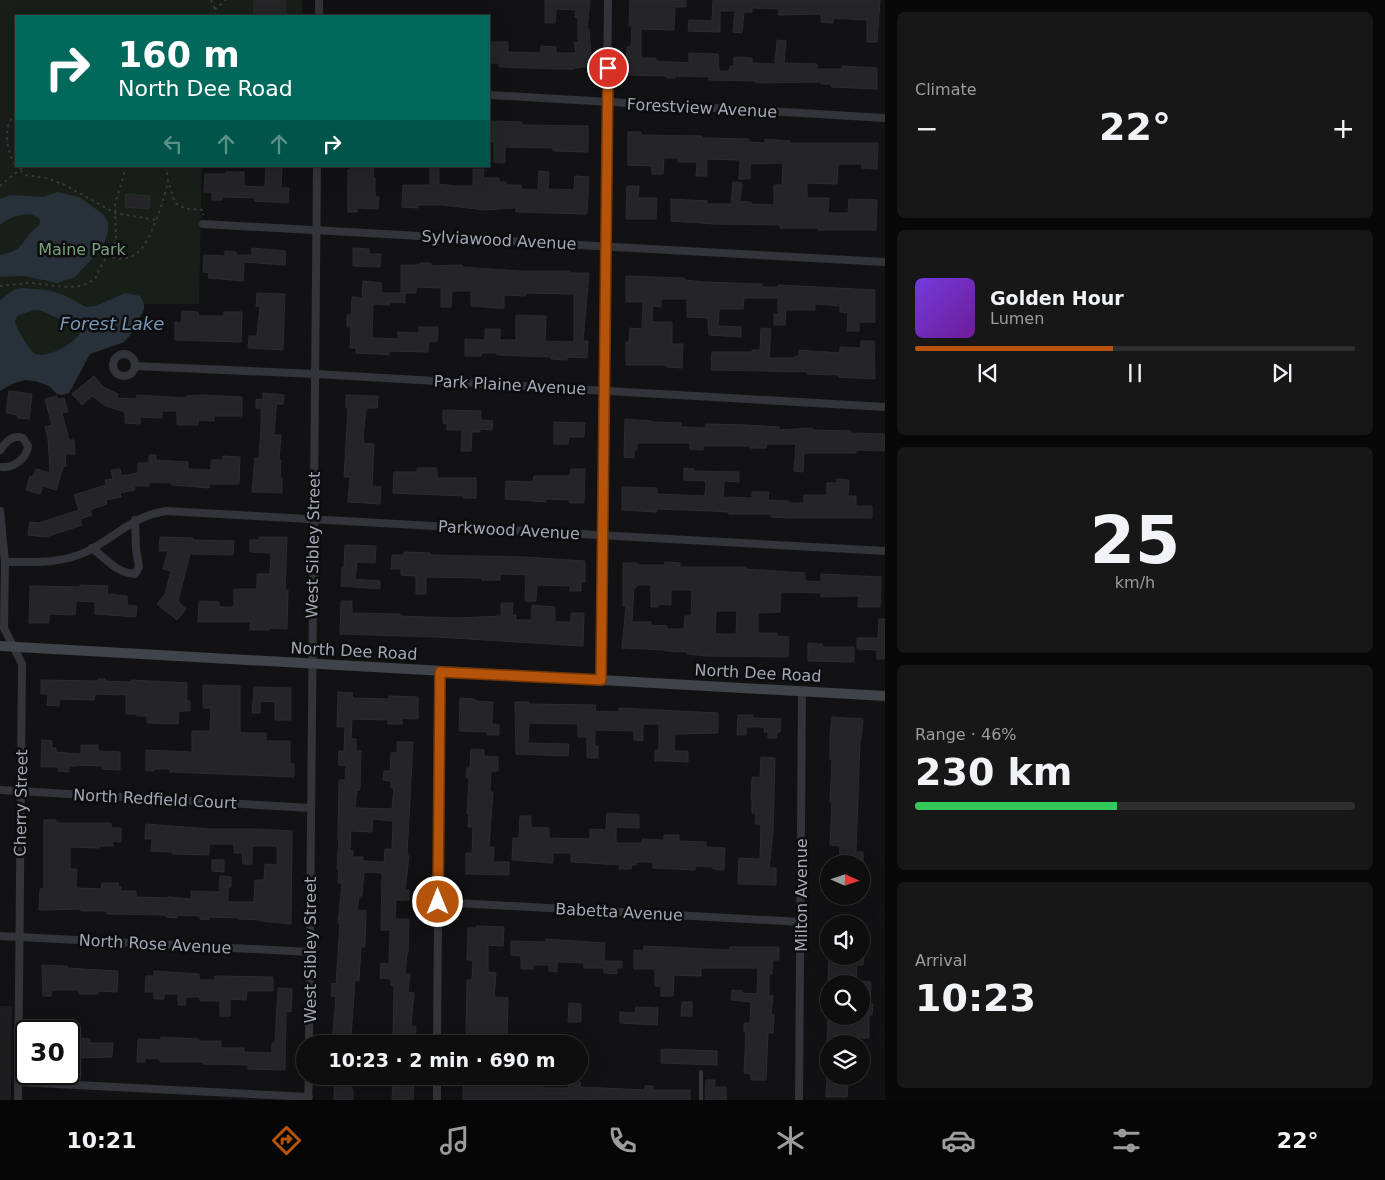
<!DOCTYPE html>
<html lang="en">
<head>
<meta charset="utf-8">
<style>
	:root { --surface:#0e0e0f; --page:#171718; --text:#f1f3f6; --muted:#9b9c9e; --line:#2e2e2f; --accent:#b45309 }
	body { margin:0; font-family:"DejaVu Sans",sans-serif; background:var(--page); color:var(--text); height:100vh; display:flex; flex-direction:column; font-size:19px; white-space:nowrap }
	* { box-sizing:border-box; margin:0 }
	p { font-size:16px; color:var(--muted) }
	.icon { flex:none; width:28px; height:28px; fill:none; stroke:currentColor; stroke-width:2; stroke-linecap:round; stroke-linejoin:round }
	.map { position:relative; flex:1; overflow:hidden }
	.details { display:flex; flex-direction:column; gap:12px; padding:12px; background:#080808; width:500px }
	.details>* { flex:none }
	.hud { position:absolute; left:15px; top:15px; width:475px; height:152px; border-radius:0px; box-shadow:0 5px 20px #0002,0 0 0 1px var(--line); background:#00695c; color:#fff; overflow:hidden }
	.needle { width:32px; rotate:93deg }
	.buttons { position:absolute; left:820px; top:855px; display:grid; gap:10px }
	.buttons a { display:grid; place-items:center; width:50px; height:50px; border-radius:50%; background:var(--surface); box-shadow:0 5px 20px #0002,0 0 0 1px var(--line); font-size:25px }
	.speed { position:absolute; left:15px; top:1020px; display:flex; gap:10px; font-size:25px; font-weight:700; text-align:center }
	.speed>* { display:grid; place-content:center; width:65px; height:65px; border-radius:50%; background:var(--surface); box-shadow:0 5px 20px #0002,0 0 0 1px var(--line); line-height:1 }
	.speed .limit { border:2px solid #111; border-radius:8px; background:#fff; color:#111 }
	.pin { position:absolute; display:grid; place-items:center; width:42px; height:42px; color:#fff; margin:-21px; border:2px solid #fff; border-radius:50%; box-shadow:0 1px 5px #0007 }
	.me { position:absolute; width:55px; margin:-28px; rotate:0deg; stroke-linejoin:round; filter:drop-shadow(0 0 4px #0008) }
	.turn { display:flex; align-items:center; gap:18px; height:105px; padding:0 20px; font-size:22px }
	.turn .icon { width:65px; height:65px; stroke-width:2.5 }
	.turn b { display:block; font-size:35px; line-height:42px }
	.lanes { display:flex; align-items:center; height:48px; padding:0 20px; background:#0003; justify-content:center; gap:25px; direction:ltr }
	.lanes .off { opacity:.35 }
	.big { font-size:38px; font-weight:700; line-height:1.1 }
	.details .widget { flex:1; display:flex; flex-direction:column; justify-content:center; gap:8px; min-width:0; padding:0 18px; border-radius:8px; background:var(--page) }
	.details .dial { align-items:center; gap:0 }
	.dial b { font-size:65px; line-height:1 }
	.song { display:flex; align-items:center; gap:15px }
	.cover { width:60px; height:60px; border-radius:8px; background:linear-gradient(135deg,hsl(260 70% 55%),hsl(280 70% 35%)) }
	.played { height:5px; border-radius:2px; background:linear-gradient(90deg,var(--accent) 45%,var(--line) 45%) }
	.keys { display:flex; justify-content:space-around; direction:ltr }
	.heat { display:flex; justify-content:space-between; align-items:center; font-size:28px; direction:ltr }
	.charge { height:8px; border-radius:4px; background:linear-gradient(90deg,#34c759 46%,var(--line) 0) }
	.trip { position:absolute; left:296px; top:1035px; width:292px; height:50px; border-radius:25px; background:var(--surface); box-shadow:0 5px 20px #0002,0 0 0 1px var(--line); font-weight:700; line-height:50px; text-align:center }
	.tabs { display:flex; height:80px; justify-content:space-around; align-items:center; background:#060606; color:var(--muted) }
	.tabs .icon { width:35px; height:35px }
	.tabs .active { color:var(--accent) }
	.tabs b { font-size:22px; color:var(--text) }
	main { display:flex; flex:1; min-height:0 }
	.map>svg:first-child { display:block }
	.built { fill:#1e1e21 }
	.green { fill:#181f19 }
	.water { fill:#283139; fill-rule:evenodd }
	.building { fill:#252528; stroke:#2c2c30; fill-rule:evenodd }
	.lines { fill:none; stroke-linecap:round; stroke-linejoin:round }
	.path { stroke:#393b40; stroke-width:2; stroke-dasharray:2.5 4; stroke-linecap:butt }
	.lane { stroke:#333439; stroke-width:4 }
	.street { stroke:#333439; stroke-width:8 }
	.secondary { stroke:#41434a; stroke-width:10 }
	.route-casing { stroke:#753606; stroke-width:12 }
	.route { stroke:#b45309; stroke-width:9 }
	.labels { text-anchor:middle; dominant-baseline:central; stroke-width:5; stroke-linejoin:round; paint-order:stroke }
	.street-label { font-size:16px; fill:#a3a8b6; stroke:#0d0d0f }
	.park-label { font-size:16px; fill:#78a37c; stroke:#0d0d0f }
	.water-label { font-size:18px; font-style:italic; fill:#7696b4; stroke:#0d0d0f }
</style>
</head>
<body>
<main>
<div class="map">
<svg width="885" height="1100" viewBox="0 0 885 1100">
	<rect width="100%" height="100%" fill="#121214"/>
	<path class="built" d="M0 1006H12L11 1100H0Z"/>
	<path class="green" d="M0 0H302V16H16V166H202L199 304H144L143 313 138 318 131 334 124 342 90 354 69 393 62 395 57 394 49 386 35 381 25 380 12 384 0 391Z"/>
	<path class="water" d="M57 192 79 197 103 214 108 223V231L105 241 100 250 75 277 57 283 24 276 0 277V255C27 251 21 237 39 226L40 220C32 208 8 217 0 225V199L10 195 43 197Z
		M22 288 48 290 66 296 86 307 96 306 125 293 140 296 144 304V309L131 334 124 342 90 354 69 393 62 395 57 394 49 386 35 381 25 380 12 384 0 391V300L14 290ZM34 310C46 310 53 318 63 320 67 320 71 318 75 320 99 331 50 360 36 354 31 353 16 328 15 322L17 316Z"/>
	<path class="building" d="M254 0H285V16H254Z
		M545 0H590L587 29H589L592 66 574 68V69H558L499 67V63H489V42H508V52L541 53V46L556 47V53H576L574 42H578V18L575 17 576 10 556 9 555 23H545Z
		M630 0H686V7H675L674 30 641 29V58H656V61L689 63V53L718 54 719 71H729L730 66H734V57L752 58V63L775 64 777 40 786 41 784 63 817 64V69H842V66L877 68V89L831 87V84H821V82L756 83V81L709 80V77L675 76V78H667V76L629 75V68H626L627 47H631L632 26H629Z
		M713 0H880L877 42H867V20L833 18V23L821 22V14L778 15 779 9 752 8V12H744L742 33 733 32 735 11H720V32L688 31 689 20 712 21Z
		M489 121 522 122V125L588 126V152L553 151V148L505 147V163L494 162V142H489Z
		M628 132H641V135L702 136V138L749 139V142L765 143V139L790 141 789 143H878L877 169 862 168V164H838L837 184 807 183V198H829L828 213H848L849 199 877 200 876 230H818V228H780V225L714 224 671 221V199L707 201V204H731L733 182 742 183 740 201 751 202V204L774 205V185H782L783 163 750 164V179H739L740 160 707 159V176H696L697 162H678V158H664L663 174H652V166L628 165Z
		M266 166 282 167 281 188H289L288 203 255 201V198L222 197V200H212V192H204L205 174H226V172H244V186L265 187Z
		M351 166H374L373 178H375V197H379L378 209 357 208V212H348V170H350Z
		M430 166H439V184L456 186H473V169H484L483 178H499V182H506L505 185H521V189L538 190 539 171 549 172 548 189 574 190 575 176 589 177 587 214 516 212V208L485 210 442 205H418V208L402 207 403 185H430Z
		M627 186H639L638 198H657L656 219H626Z
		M126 194 150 196 149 209 125 207Z
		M252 248 286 251 285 265 244 262 243 281 208 278 209 273 203 272 204 255 225 256V251L236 252V255H252Z
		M353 248 369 249V254H381L380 267 353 266Z
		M420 263H431V266L462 265V267L519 271H570V273H589L583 341H588L587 358 567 357V360L551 359V357L497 355V353H482L481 356H465V339L485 340V329H500V340H516V315L546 316 545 341 574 342V294L526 293 525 296 504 295V308H495L471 306V291H452L451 307H441V288L416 287V293H401V265H420Z
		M626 276 684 278V280L705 282 762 284V287H778V285L875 290V322H859V331H847L848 313 840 312V306L815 304V310H786L785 325H774V314H778V298H744L743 309H719L718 326 741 327V337L709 335 708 318 687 317V299H661V307L653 306 652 322H672V344H683L682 368 667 367V365H626V342H629L630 328 642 329 643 302H626Z
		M363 281 382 283 381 293H405V303L390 302V305L373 304 372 338 398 339V332L419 333V327H438L437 342 429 341 428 352 389 351V355L379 354 356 353V348H350L351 327H347V315H351L352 297 362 298Z
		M257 293 285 294 283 350 248 348 249 336H257L260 306H256Z
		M182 311 198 312V316H224V312H242L241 342 175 340V322L181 323Z
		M761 328 771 329 769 358H795V356H799V350L840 353V347L861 348V341H874L875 379 839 377V375L807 374 808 372 711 370 712 352H752V350H760Z
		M94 376 103 387 118 394 117 398 136 399 137 395 187 398V396L202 395 242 397V416H214V421L198 420V425H177V411H162V418L140 417V424L125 423V412L106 406 92 396 82 405 72 394Z
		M9 391 32 394 29 419 18 418V415L6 413Z
		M263 393 284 395 283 404H277L276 409 274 435H281L279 460H281L280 478H282V493L252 492 255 458 259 459 261 427V408H256V399L263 400Z
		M346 395 378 396 377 408H366L363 438 364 443 374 444 372 486 381 487 380 504 348 502 350 477H344L348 408H346Z
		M57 396V399L64 398 68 412 62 413 69 440H74L75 454H65L66 466 63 467 56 490 43 486 40 494 26 490 30 476 33 477 36 469 50 473 48 438 45 427 52 425 45 399Z
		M443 410 481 411V420L493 421 492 430 480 429V432H472L471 451H461L462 430H447V424L443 423Z
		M625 419 652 421V422L681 423V427L706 428V424L747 425 779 427V430L812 428V430L851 431V433L885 434V451L856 450V453H804L803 472 794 471 796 444H766V448H750V446H703V450L690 449V443H637V450H634V458L624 457Z
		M554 422 585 423 584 437H569L568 444H554Z
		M149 455H156V460L188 462V469L211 470V460H223V456L240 457 239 484H209V488L172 485V483L149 482V486H134L135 490 120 493 121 497 106 500 107 504 90 510 92 515 80 519 82 525 46 537 28 535 30 522 39 523 79 510 74 495 106 485 105 480 113 479 111 470 120 469 122 476 138 473V463H149Z
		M417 468H437V478H476V498H463V496L393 493 394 472H417Z
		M684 468 694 469V471L739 472V482L724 481 723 497 752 498V492H769L768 500 788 501V503H804V495H827V483H837V479L849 480 848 496H856V506H872V518H793L771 517V514H729V512L710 511 656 509V512L622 510V487L657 488V494L705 496 706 481 684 480Z
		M571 469H585L584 503H570V500L546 499V502L505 499 506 481 533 482 534 476H570Z
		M160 537 193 538V540L234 541 233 555 190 554 178 601 186 609 177 620 157 604 165 594 171 571 163 569 168 551H159Z
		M259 537H287L285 590H288L287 629 269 628V630H250V622H198L199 601 219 602V607H234V589H257V574H270L271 553 250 552V540H259Z
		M345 545 376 546 375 563 357 562 355 579 380 581V589L341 586 342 567H344Z
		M404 552 430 553V555L524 557 585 561V582H581V591H570V586L537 585 536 601H525L526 575 500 574V580H482V578L426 577V594H416V576L401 575V569H391L392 555H404Z
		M665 562 680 563V567H746V569L805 573V581L821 582V574L881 577 880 607H858L859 596 821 597V593L781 592 780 612 758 613V633H777V636L789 637 788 657 706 656 687 654V652L665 651V650L622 648 626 606H623V563H637V565H664ZM636 585H651V607H658V604L671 605V590H692L691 616H685L684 629H667V626L651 625V622H632L634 587 636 588ZM716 611H737L736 634H715Z
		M80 585 108 586 107 594 127 596V605L137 606 136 617 95 614V602L76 601 75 615 49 614V623H29L30 586 80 587Z
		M341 601H352V613L400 614V616L457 618 501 616V603H513L512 615H516V620H531L532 605 555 607V622H571V613H584L583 646 435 637 340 634Z
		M879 619H885V659H877V650L857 649V638H878Z
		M808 643 822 644V647H854V662L808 661Z
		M98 679H105V681L131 682V680L187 683V701H190V711H179L178 724 147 723V716H137V714H126V695L95 694 94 700 61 699 59 700V706L47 705 48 694H41V680L98 681Z
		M203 685 240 686V731L242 733H266V741H290V764H294V777L170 772V769H154V771H146V750L192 752V731H210L211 708H203Z
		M254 687 291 688V720H275V702L260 701V713H252Z
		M338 692 353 693 352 698 389 699V696L418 697V719L402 718V724H388V720L352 719 351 739H356V751H361L360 790H357L355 808 392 809 394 788H391V781L383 780 384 771H390L391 753H397V742H413L407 855 409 856 405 890H409V900H396L395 919H409L408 953H407L405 974H410L408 992 414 993 411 1026 416 1027 415 1044H395V1038H393L394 986 391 985V979L380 978 381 963 389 964 390 930H381L382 873 364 872 362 896H359L357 910 366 911 365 947H361L359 981 355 980 351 1037H368V1044H332L336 997 331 996 332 983 336 984 340 923H338L342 883H338L339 869H337L339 840H338L339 780H345L346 766 338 765 339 751H344L345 727H337ZM373 819 393 821 392 849H385L384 862 363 861V857H353V851L350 850 351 831 372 832Z
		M460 698 475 699V701L493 702 492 724 499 725V735H487V732L459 731Z
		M515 702H529V704L596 705 595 711 619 712V708L718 713V733L675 734 674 751H688V762L667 761H655V750H659V724H643V741L634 740V731L595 730V746H598V758H587V737H578V724L529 723 528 743 569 744 568 756 516 754Z
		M738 715H753V718L781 719 780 732H777V738H768V732H764L765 727H746V735H737Z
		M832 717 863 719 861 739H860L856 852H863V864H839L840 846 830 845 832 802H830L832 759H830V736Z
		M42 740 52 741V748H56V752L81 754V745H98V751L120 752V770L102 769V766L76 765V766H69V772L58 771 59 767H41Z
		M471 749 484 750V756L498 757V771H491L490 792H493L489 847H494L493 862H509V875L466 874V853H472L473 827H468L469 814H467L469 778H466L467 768H470Z
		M761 757 775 758 773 832 769 868H776V885L738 884 739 858 760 859 761 824H755L756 813H752V800H751L752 777 760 778Z
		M607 813 639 815V828L616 827V843H642V839L664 840V835H679V841L706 842V847L725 848 724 870 713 869V867L695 866V870L653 868V862H636V865H632L631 869H619L620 865 571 862V853H553V863L512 860 513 838H519L520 816H531V827L549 828V838L590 839V829L606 830Z
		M44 820H56V823H111V828H121V842L113 841V846H99V848L70 847V869H77L76 888 101 889 102 883H118V887H121V891H136V897L168 898V897L191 899V891L219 892 220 876 231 877V887H228V902H254L255 880H264L265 864 277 865V846H252V864H243L242 853H234V844H209V855L173 854V852L151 851 152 839H145L146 824 209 829H256L292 831 291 924 261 921V920L238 919V918L209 917V920L200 919V916L177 915V918L166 917V915L107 914V911H81V909L39 910 40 889H44Z
		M212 860H224V872L212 871Z
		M477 926 504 927 503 946 488 945V972L496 973 494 997 508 998 507 1037 492 1036V1044H480V1040L466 1039 467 980H472L473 960H467L468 928H476Z
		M546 939 605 943 604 961H622V968H617V974L604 973V968H584V963L557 962V972L549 971V965H533V969H521V956L511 955V941L546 942Z
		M644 946 730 950V947H779V960H773L772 974H769V995L773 996 771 1015H774L773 1033H768L766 1080H751V1074L744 1073 746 1032H744V1023H750L751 1002 731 1000 732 990 742 991 741 993 757 994 758 968H701V976L674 975 673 996H661V986H655V969H634V950L643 951Z
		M829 956H864L863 965H857L856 984H828Z
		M42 965 67 966V968L118 971 117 992 98 991V994H79V990H52L51 996H43Z
		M154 971 199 974V980H215V976L273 977V991H247L246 1000 230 999V1016H220V1001H200V997H186L185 1005H178V994H164V999H154V992H145L146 976H154Z
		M861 981 871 982 870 1004H873L872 1015H869V1038H852V1044H827L828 1017 861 1018Z
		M278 988 292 989 291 1012 286 1011 285 1070 248 1069V1065L203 1064V1062H160V1059L145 1058V1062H137L138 1039 161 1040V1037L178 1038 199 1039V1041H221V1048H244V1052L272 1053V1043H275Z
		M682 1002H692V1016H681Z
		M569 1003 581 1004V1022H568Z
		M636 1007 658 1008 657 1025 620 1023V1012L635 1013Z
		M69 1038 90 1039V1043H113L112 1057 69 1058Z
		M661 1049 717 1051V1065L661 1063Z
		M335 1076H351V1089H353V1100H334Z
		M393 1076 414 1077 413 1100H392Z
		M463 1076 535 1079V1077H544L543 1088H568L569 1081 581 1082 580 1087 645 1090V1086H653V1090H690V1100H463Z
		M827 1076H844L843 1086H848L847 1097H826Z
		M706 1080H715V1087H726V1100H705Z"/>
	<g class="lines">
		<path class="path" d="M211 0 215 9
			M215 16V9L226 0
			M16 114C1 125 7 153 16 166
			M16 166 25 175 46 178 65 185 115 213 156 220
			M166 166 168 181 175 203 186 209 203 210V215
			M0 186 24 166
			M100 254C112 258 126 262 137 253 152 241 164 199 168 181
			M0 286C9 285 19 284 28 283 51 283 74 294 95 279L102 264 114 246 116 237 115 204 124 174V166"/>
		<path class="lane" d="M701 1072V1100"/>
		<path class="street" d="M319 16V0
			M489 95 885 118
			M203 224 885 262
			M113 365a11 11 0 1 1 22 0a11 11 0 1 1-22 0Z
			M135 366 315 374 885 407
			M0 450C6 442 12 434 23 438L28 446C27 458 14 468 2 467
			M0 511 5 562 4 628 22 664 18 1100
			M92 548C105 558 118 574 135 574L139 567 136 549 135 520
			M5 562C33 562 62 564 88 551 115 537 135 515 166 511L885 551
			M601 679 608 0
			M0 790 310 808
			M438 902 801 922
			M0 936 310 952
			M309 1044 317 166
			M437 1044 440 671
			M18 1082 309 1097
			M308 1100 309 1076
			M437 1100V1076
			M799 1100 802 691"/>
		<path class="secondary" d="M0 646 885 696"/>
	</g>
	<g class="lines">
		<defs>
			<path id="route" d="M438 902 440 672 601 680 608 68"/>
		</defs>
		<use href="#route" class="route-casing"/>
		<use href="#route" class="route"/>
	</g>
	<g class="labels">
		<g class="street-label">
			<text transform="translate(702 108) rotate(3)">Forestview Avenue</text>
			<text transform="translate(499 240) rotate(3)">Sylviawood Avenue</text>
			<text transform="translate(510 385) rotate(3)">Park Plaine Avenue</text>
			<text transform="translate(509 530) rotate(3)">Parkwood Avenue</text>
			<text transform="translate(313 545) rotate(-89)">West Sibley Street</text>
			<text transform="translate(354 651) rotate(3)">North Dee Road</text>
			<text transform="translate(758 673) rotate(3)">North Dee Road</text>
			<text transform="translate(155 799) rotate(3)">North Redfield Court</text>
			<text transform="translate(21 803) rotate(-89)">Cherry Street</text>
			<text transform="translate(801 895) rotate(-90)">Milton Avenue</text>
			<text transform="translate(619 912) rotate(3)">Babetta Avenue</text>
			<text transform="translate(155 944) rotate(3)">North Rose Avenue</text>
			<text transform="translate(310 950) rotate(-90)">West Sibley Street</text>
		</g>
		<g class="park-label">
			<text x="82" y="249">Maine Park</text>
		</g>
		<g class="water-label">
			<text x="112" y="323">Forest Lake</text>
		</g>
	</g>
</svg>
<div class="buttons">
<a><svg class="needle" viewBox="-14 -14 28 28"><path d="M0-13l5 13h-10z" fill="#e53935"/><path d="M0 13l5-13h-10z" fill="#9b9c9e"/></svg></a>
<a><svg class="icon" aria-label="sound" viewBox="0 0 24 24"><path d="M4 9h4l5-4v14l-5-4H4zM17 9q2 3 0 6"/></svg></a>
<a><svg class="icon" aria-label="search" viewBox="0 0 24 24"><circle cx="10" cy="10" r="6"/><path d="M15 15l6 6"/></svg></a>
<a><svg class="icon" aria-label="layers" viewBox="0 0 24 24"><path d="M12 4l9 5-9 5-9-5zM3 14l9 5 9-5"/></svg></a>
</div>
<div class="speed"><div class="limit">30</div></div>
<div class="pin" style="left:608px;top:68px;background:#d93025"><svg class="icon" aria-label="arrive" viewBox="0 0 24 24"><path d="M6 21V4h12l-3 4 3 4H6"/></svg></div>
<svg class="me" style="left:438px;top:902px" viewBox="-20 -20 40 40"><circle r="17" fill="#b45309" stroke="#fff" stroke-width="3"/><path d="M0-11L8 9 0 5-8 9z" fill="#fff"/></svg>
<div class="trip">10:23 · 2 min · 690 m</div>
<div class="hud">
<div class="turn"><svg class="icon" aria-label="right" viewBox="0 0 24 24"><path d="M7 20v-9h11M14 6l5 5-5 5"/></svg><div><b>160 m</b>North Dee Road</div></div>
<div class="lanes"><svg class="icon off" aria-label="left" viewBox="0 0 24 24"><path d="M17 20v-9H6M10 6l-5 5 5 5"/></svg><svg class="icon off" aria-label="ahead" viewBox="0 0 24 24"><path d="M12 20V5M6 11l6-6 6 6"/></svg><svg class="icon off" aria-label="ahead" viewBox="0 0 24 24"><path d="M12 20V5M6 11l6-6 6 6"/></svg><svg class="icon" aria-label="right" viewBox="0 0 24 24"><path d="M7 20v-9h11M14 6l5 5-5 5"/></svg></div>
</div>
</div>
<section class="details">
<div class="widget"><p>Climate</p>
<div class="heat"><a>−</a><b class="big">22°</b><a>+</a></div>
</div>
<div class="widget">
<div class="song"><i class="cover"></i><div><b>Golden Hour</b><p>Lumen</p></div></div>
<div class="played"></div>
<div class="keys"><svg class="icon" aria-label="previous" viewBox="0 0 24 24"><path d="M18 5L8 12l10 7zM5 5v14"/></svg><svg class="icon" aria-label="pause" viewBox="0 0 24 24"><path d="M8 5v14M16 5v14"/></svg><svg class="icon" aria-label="next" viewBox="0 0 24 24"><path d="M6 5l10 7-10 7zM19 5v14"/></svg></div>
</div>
<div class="widget dial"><b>25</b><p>km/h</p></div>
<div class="widget"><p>Range · 46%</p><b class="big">230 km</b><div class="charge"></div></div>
<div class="widget"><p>Arrival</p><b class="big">10:23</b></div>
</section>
</main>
<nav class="tabs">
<b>10:21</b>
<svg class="icon active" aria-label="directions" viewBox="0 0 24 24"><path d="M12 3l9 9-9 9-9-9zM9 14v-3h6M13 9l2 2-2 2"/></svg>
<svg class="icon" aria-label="music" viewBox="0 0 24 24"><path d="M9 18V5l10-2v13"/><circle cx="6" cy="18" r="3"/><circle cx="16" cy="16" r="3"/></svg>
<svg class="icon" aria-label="phone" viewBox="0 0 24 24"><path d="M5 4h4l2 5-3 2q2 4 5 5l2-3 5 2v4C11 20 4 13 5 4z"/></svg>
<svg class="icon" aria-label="climate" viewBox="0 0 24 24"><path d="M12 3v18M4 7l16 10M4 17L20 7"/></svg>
<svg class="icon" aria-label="car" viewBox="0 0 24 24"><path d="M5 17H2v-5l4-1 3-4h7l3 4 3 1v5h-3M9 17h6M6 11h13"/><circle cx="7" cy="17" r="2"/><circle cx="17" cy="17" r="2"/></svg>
<svg class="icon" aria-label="filters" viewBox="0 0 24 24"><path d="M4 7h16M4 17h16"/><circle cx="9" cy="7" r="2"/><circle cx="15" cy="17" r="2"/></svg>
<b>22°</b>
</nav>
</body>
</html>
